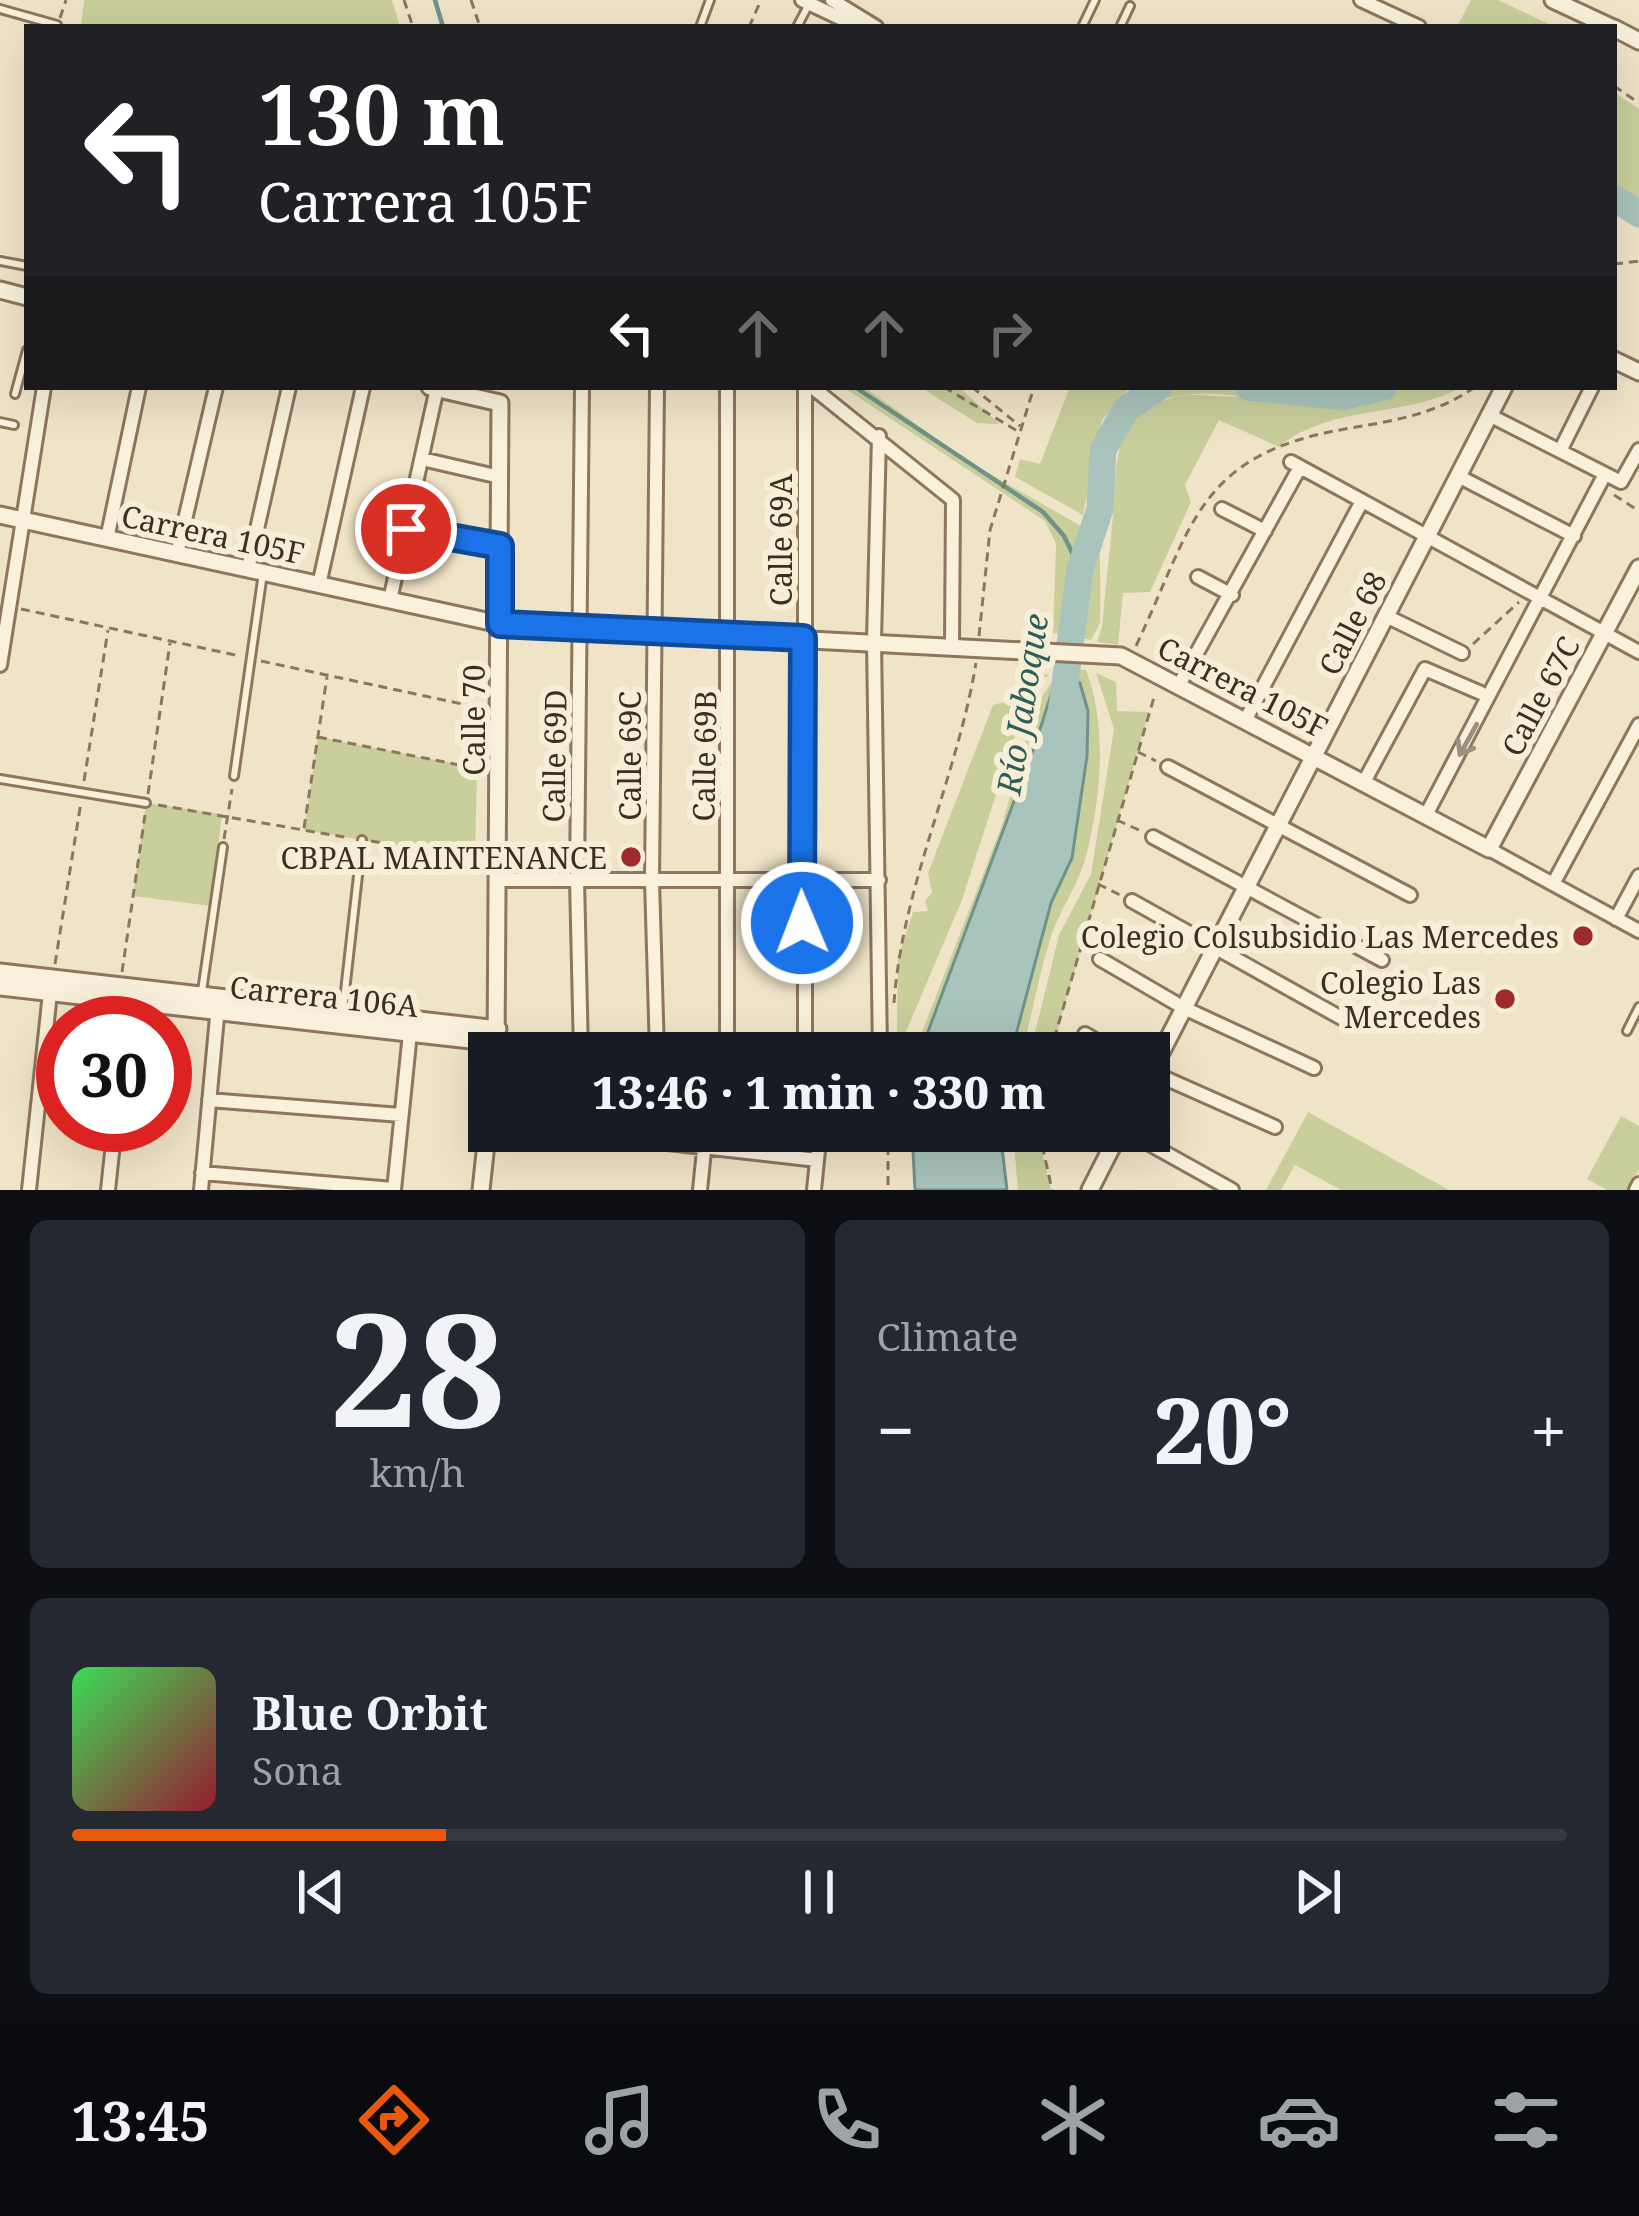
<!DOCTYPE html>
<html lang="en">
<head>
<meta charset="utf-8">
<style>
	:root { --surface:#171b24; --page:#242831; --text:#f1f3f6; --muted:#9ea1a6; --line:#363941; --accent:#ea580c }
	body { margin:0; font-family:"Noto Serif",serif; background:var(--page); color:var(--text); height:100vh; display:flex; flex-direction:column; font-size:45px; white-space:nowrap }
	* { box-sizing:border-box; margin:0 }
	p { font-size:39px; color:var(--muted) }
	.icon { flex:none; width:66px; height:66px; fill:none; stroke:currentColor; stroke-width:2; stroke-linecap:round; stroke-linejoin:round }
	.map { position:relative; height:1190px; overflow:hidden }
	.drawer { display:flex; flex-direction:column; gap:30px; padding:30px; background:#0d0f14; flex:1 }
	.drawer>* { flex:none }
	.guide { position:absolute; left:24px; top:24px; width:1593px; height:366px; border-radius:0px; box-shadow:0 12px 48px #0002; background:#202124; color:#fff; overflow:hidden }
	.speed { position:absolute; left:36px; top:996px; display:flex; gap:24px; font-size:60px; font-weight:700; text-align:center }
	.speed>* { display:grid; place-content:center; width:156px; height:156px; border-radius:50%; background:var(--surface); box-shadow:0 12px 48px #0002; line-height:1 }
	.speed .limit { border:18px solid #d22; background:#fff; color:#111 }
	.pin { position:absolute; display:grid; place-items:center; width:102px; height:102px; color:#fff; margin:-51px; border:6px solid #fff; border-radius:50%; box-shadow:0 3px 12px #0007 }
	.me { position:absolute; width:132px; margin:-66px; rotate:359deg; stroke-linejoin:round; filter:drop-shadow(0 0 9px #0008) }
	.turn { display:flex; align-items:center; gap:42px; height:252px; padding:0 36px; font-size:54px }
	.turn .icon { width:156px; height:156px; stroke-width:2.5 }
	.turn b { display:block; font-size:84px; line-height:102px }
	.lanes { display:flex; align-items:center; height:114px; padding:0 36px; background:#0003; justify-content:center; gap:60px; direction:ltr }
	.lanes .off { opacity:.35 }
	.big { font-size:90px; font-weight:800; line-height:1.1 }
	.drawer .tile { flex:1; display:flex; flex-direction:column; justify-content:center; gap:18px; min-width:0; padding:0 42px; border-radius:18px; background:var(--page) }
	.drawer .dial { align-items:center; gap:0 }
	.dial b { font-size:156px; line-height:1 }
	.song { display:flex; align-items:center; gap:36px }
	.cover { width:144px; height:144px; border-radius:18px; background:linear-gradient(135deg,hsl(130 70% 55%),hsl(350 70% 35%)) }
	.played { height:12px; border-radius:6px; background:linear-gradient(90deg,var(--accent) 25%,var(--line) 25%) }
	.keys { display:flex; justify-content:space-around; direction:ltr }
	.heat { display:flex; justify-content:space-between; align-items:center; font-size:66px; direction:ltr }
	.drawer .tiles { flex:1; display:grid; gap:30px; grid-template-columns:1fr 1fr }
	.tile:last-child { grid-column:span 2 }
	.trip { position:absolute; left:468px; top:1032px; width:702px; height:120px; border-radius:0px; background:var(--surface); box-shadow:0 12px 48px #0002; font-weight:800; line-height:120px; text-align:center }
	.tabs { display:flex; height:192px; justify-content:space-around; align-items:center; background:#090b0e; color:var(--muted) }
	.tabs .icon { width:84px; height:84px }
	.tabs .active { color:var(--accent) }
	.tabs b { font-size:54px; color:var(--text) }
	.map>svg:first-child { display:block }
	.green { fill:#c9cf9b }
	.water { fill:#a9c4bc; stroke:#6f938a; stroke-width:3 }
	.lines { fill:none; stroke-linecap:round; stroke-linejoin:round }
	.stream { stroke:#6f938a; stroke-width:4.5 }
	.river { stroke:#a9c4bc; stroke-width:27 }
	.service-casing { stroke:#8d765c; stroke-width:12 }
	.minor-casing { stroke:#8d765c; stroke-width:18 }
	.tertiary-casing { stroke:#8d765c; stroke-width:21 }
	.path { stroke:#8d765c; stroke-width:3; stroke-dasharray:9 6; stroke-linecap:butt }
	.service { stroke:#faf1dc; stroke-width:6 }
	.minor { stroke:#faf1dc; stroke-width:12 }
	.tertiary { stroke:#faf1dc; stroke-width:15 }
	.oneway { stroke:#9c907e }
	.route-casing { stroke:#114b97; stroke-width:30 }
	.route { stroke:#1a73e8; stroke-width:21 }
	.poi-dot { fill:#9e2a2b; stroke:#f7eed8; stroke-width:4.5 }
	.labels { text-anchor:middle; dominant-baseline:central; stroke-width:12; stroke-linejoin:round; paint-order:stroke }
	.street-label { font-size:30px; fill:#3d2e20; stroke:#f7eed8 }
	.poi-label { font-size:30px; fill:#3d2e20; stroke:#f7eed8; text-anchor:end }
	.water-label { font-size:33px; font-style:italic; fill:#2f5d5a; stroke:#f7eed8 }
</style>
</head>
<body>
<div class="map">
<svg width="1639" height="1190" viewBox="0 0 1639 1190">
	<rect width="100%" height="100%" fill="#f0e4c8"/>
	<path class="green" d="M84 0H392L400 27H81Z
		M1471 0H1498L1555 27H1457Z
		M1614 92 1639 109V199L1614 183Z
		M843 387H864L971 463 1081 526C1104 512 1092 464 1102 440 1135 354 1265 392 1336 396 1358 397 1377 387 1399 387L1358 404 1305 403C1358 418 1359 404 1405 388 1420 382 1446 387 1462 387 1406 418 1330 404 1279 447L1219 420 1185 485 1191 502 1150 592 1123 593 1118 645 1097 642 1102 627C1105 590 1110 552 1113 515 1117 466 1111 418 1168 399 1192 390 1219 399 1241 396 1070 375 1104 503 1100 623L1091 640 1053 633 1056 544 1045 521Z
		M920 387H959L999 424 977 423Z
		M1070 387H1130L1102 420 1083 515 1015 477 1020 459 1040 464Z
		M1061 669 1086 670C1108 726 1101 801 1085 860 1077 887 1060 910 1051 936 1039 974 1032 1015 1022 1053H914L1002 825 1036 705Z
		M1021 671 1050 675 1038 681 1026 701 962 900 905 1034 897 1033 898 958 913 912 928 911 925 901 932 892 928 873 993 705 1019 698Z
		M1096 673 1116 682 1117 711 1149 712 1051 1053H1030L1059 935 1091 874 1114 729Z
		M318 737 477 768 475 859 304 830Z
		M146 803 222 814 211 906 133 896Z
		M1308 1112 1449 1190H1341L1295 1165 1281 1190H1266Z
		M1621 1116 1639 1126V1169L1628 1190H1607L1587 1179Z
		M1013 1131H1037L1051 1190H1018Z"/>
	<path class="water" d="M1066 676 1080 683 1088 711 1087 756 1072 858 1051 903 1011 1053H920L1035 745 1056 679Z
		M912 1131H1000L1007 1190H915Z"/>
	<g class="lines">
		<path class="stream" d="M435 0 443 27
			M855 387 1043 512 1064 536 1080 569"/>
		<path class="river" d="M1614 198 1639 214
			M1249 387 1343 397 1384 387
			M1061 714 1080 569 1100 509 1103 450 1126 409 1159 387"/>
		<defs>
			<path id="service" d="M0 9 57 25
				M700 27 710 0
				M797 27 809 4
				M1082 27 1095 0
				M1120 27 1130 6
				M0 261 27 266
				M15 394 27 350
				M0 422 14 425
				M234 776 263 573
				M0 779 146 803
				M202 991 223 847
				M343 1009 362 840
				M1627 1031 1639 1007"/>
			<path id="minor" d="M802 0 859 27
				M832 0 876 27
				M1361 0 1419 27
				M657 387 652 880 657 1053
				M805 387V1053
				M812 387 953 500 952 645
				M1489 415 1621 482 1639 450
				M879 436 874 641 880 1053
				M1560 451 1592 387
				M422 459 500 477
				M1291 462 1639 652
				M1458 476 1574 536
				M1222 509 1265 531
				M406 529 500 546
				M107 539 139 387
				M177 554 216 387
				M248 569 289 387
				M1198 577 1232 595
				M319 585 363 387
				M390 600 437 388
				M1386 616 1462 653
				M0 665 44 387
				M1179 685 1300 467
				M1246 719 1362 501
				M1168 767 1410 895
				M1364 782 1425 669 1481 693
				M1426 815 1605 474
				M1153 837 1382 960
				M1489 849 1639 931
				M499 880H879
				M1553 884 1639 725
				M1132 901 1345 1020
				M1616 919 1639 876
				M1100 959 1184 1008 1314 1068
				M125 1023 127 1002
				M1085 1034 1118 1053
				M497 1043 571 1053
				M581 1053 577 880 582 387
				M727 1053V387
				M1149 1071 1275 1127
				M209 1100 401 1115
				M562 1131 817 1160
				M1126 1131 1232 1190
				M202 1173 394 1189
				M29 1190 50 993
				M108 1190 115 1125
				M201 1190 218 1006
				M394 1190 410 1033
				M700 1190 706 1131
				M814 1190 820 1131
				M1636 1190 1639 1184"/>
			<path id="tertiary" d="M1553 0 1611 27
				M1614 28 1639 41
				M0 290 27 297
				M1614 360 1639 372
				M430 387 500 403 496 1053
				M0 515 500 624 1121 656 1489 849 1639 568
				M0 972 498 1029
				M0 987 497 1043
				M1149 1076 1504 387
				M481 1190 489 1116
				M1090 1190 1120 1131"/>
		</defs>
		<use href="#service" class="service-casing"/>
		<use href="#minor" class="minor-casing"/>
		<use href="#tertiary" class="tertiary-casing"/>
		<path class="path" d="M404 0 413 27
			M471 0 480 27
			M60 18 66 0
			M749 27 761 0
			M1614 86 1639 103
			M1614 264 1639 261
			M944 387 1019 432
			M972 387 1020 426
			M1614 495 1639 511
			M21 609 240 656
			M979 636 990 530 1034 387
			M1473 644 1519 602
			M1136 646C1193 526 1196 455 1345 429 1392 421 1435 415 1475 387
			M261 661 481 708
			M318 737 480 769
			M1138 752 1156 761
			M84 781 108 630
			M148 794 170 643
			M158 805 350 838
			M1117 820 1141 831
			M304 828 327 677
			M224 839 232 789
			M371 841 480 860
			M1098 884 1120 895
			M55 964 81 802
			M122 972 145 815
			M894 1003C902 887 957 778 976 663
			M1050 1053 1155 694
			M888 1131V1190
			M1039 1131 1052 1190"/>
		<use href="#service" class="service"/>
		<use href="#minor" class="minor"/>
		<use href="#tertiary" class="tertiary"/>
	</g>
	<defs><path id="oneway-shaft" d="M-6 0H5M1.5-3L5.5 0L1.5 3" fill="none" stroke-width="1.6" stroke-linecap="round" stroke-linejoin="round" transform="scale(3)"/></defs>
	<use class="oneway" href="#oneway-shaft" transform="translate(1468 740) rotate(119)"/>
	<g class="lines">
		<defs>
			<path id="route" d="M406 529 500 546V624L803 638 802 923"/>
		</defs>
		<use href="#route" class="route-casing"/>
		<use href="#route" class="route"/>
	</g>
	<g class="poi-dot">
		<circle cx="631" cy="857" r="12"/>
		<circle cx="1583" cy="936" r="12"/>
		<circle cx="1505" cy="999" r="12"/>
	</g>
	<g class="labels">
		<g class="street-label">
			<text transform="translate(213 534) rotate(12)">Carrera 105F</text>
			<text transform="translate(780 540) rotate(-90)">Calle 69A</text>
			<text transform="translate(1352 623) rotate(-63)">Calle 68</text>
			<text transform="translate(1243 687) rotate(27)">Carrera 105F</text>
			<text transform="translate(1540 696) rotate(-62)">Calle 67C</text>
			<text transform="translate(473 720) rotate(-90)">Calle 70</text>
			<text transform="translate(554 756) rotate(-89)">Calle 69D</text>
			<text transform="translate(629 756) rotate(-90)">Calle 69C</text>
			<text transform="translate(704 756) rotate(-89)">Calle 69B</text>
			<text transform="translate(324 996) rotate(6)">Carrera 106A</text>
		</g>
		<g class="poi-label">
			<text x="607" y="857">CBPAL MAINTENANCE</text>
			<text x="1559" y="936">Colegio Colsubsidio Las Mercedes</text>
			<text x="1481" y="982">Colegio Las<tspan x="1481" dy="34">Mercedes</tspan></text>
		</g>
		<g class="water-label">
			<text transform="translate(1022 704) rotate(-81)">Río Jaboque</text>
		</g>
	</g>
</svg>
<div class="speed"><div class="limit">30</div></div>
<div class="pin" style="left:406px;top:529px;background:#d93025"><svg class="icon" aria-label="arrive" viewBox="0 0 24 24"><path d="M6 21V4h12l-3 4 3 4H6"/></svg></div>
<svg class="me" style="left:802px;top:923px" viewBox="-20 -20 40 40"><circle r="17" fill="#1a73e8" stroke="#fff" stroke-width="3"/><path d="M0-11L8 9 0 5-8 9z" fill="#fff"/></svg>
<div class="trip">13:46 · 1 min · 330 m</div>
<div class="guide">
<div class="turn"><svg class="icon" aria-label="left" viewBox="0 0 24 24"><path d="M17 20v-9H6M10 6l-5 5 5 5"/></svg><div><b>130 m</b>Carrera 105F</div></div>
<div class="lanes"><svg class="icon" aria-label="left" viewBox="0 0 24 24"><path d="M17 20v-9H6M10 6l-5 5 5 5"/></svg><svg class="icon off" aria-label="ahead" viewBox="0 0 24 24"><path d="M12 20V5M6 11l6-6 6 6"/></svg><svg class="icon off" aria-label="ahead" viewBox="0 0 24 24"><path d="M12 20V5M6 11l6-6 6 6"/></svg><svg class="icon off" aria-label="right" viewBox="0 0 24 24"><path d="M7 20v-9h11M14 6l5 5-5 5"/></svg></div>
</div>
</div>
<section class="drawer">
<div class="tiles">
<div class="tile dial"><b>28</b><p>km/h</p></div>
<div class="tile"><p>Climate</p>
<div class="heat"><a>−</a><b class="big">20°</b><a>+</a></div>
</div>
<div class="tile">
<div class="song"><i class="cover"></i><div><b>Blue Orbit</b><p>Sona</p></div></div>
<div class="played"></div>
<div class="keys"><svg class="icon" aria-label="previous" viewBox="0 0 24 24"><path d="M18 5L8 12l10 7zM5 5v14"/></svg><svg class="icon" aria-label="pause" viewBox="0 0 24 24"><path d="M8 5v14M16 5v14"/></svg><svg class="icon" aria-label="next" viewBox="0 0 24 24"><path d="M6 5l10 7-10 7zM19 5v14"/></svg></div>
</div>
</div>
</section>
<nav class="tabs">
<b>13:45</b>
<svg class="icon active" aria-label="directions" viewBox="0 0 24 24"><path d="M12 3l9 9-9 9-9-9zM9 14v-3h6M13 9l2 2-2 2"/></svg>
<svg class="icon" aria-label="music" viewBox="0 0 24 24"><path d="M9 18V5l10-2v13"/><circle cx="6" cy="18" r="3"/><circle cx="16" cy="16" r="3"/></svg>
<svg class="icon" aria-label="phone" viewBox="0 0 24 24"><path d="M5 4h4l2 5-3 2q2 4 5 5l2-3 5 2v4C11 20 4 13 5 4z"/></svg>
<svg class="icon" aria-label="climate" viewBox="0 0 24 24"><path d="M12 3v18M4 7l16 10M4 17L20 7"/></svg>
<svg class="icon" aria-label="car" viewBox="0 0 24 24"><path d="M5 17H2v-5l4-1 3-4h7l3 4 3 1v5h-3M9 17h6M6 11h13"/><circle cx="7" cy="17" r="2"/><circle cx="17" cy="17" r="2"/></svg>
<svg class="icon" aria-label="filters" viewBox="0 0 24 24"><path d="M4 7h16M4 17h16"/><circle cx="9" cy="7" r="2"/><circle cx="15" cy="17" r="2"/></svg>
</nav>
</body>
</html>
